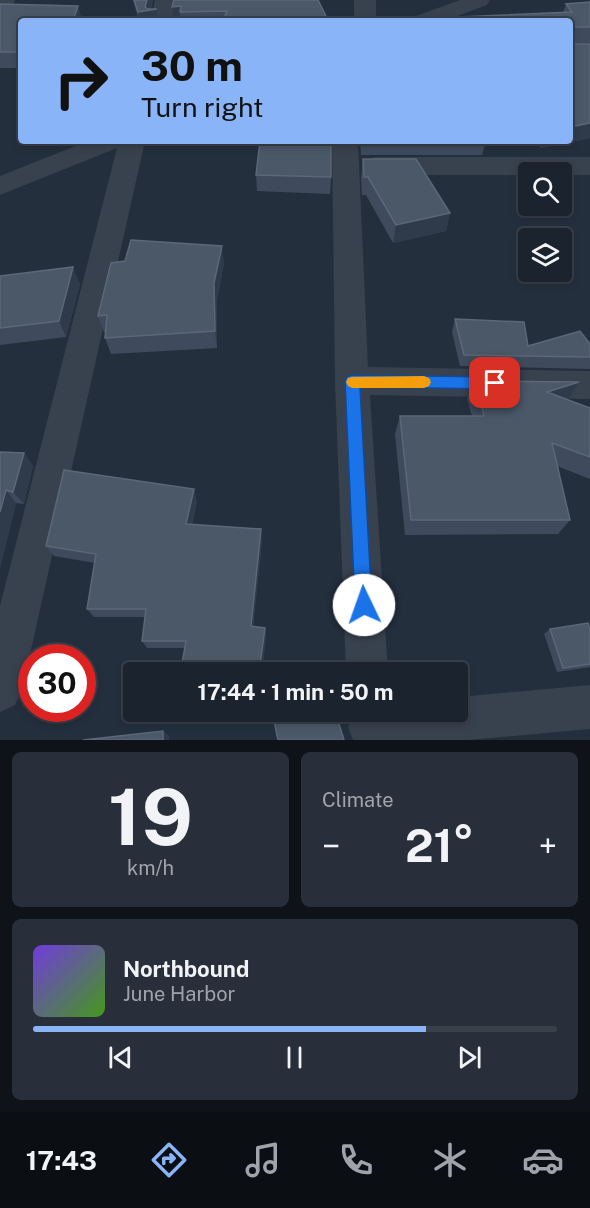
<!DOCTYPE html>
<html lang="en">
<head>
<meta charset="utf-8">
<style>
	:root { --surface:#1b232e; --page:#282f3a; --text:#f1f3f6; --muted:#a0a4aa; --line:#39404a; --accent:#8ab4f8 }
	body { margin:0; font-family:"Public Sans",sans-serif; background:var(--page); color:var(--text); height:100vh; display:flex; flex-direction:column; font-size:22px; white-space:nowrap }
	* { box-sizing:border-box; margin:0 }
	p { font-size:20px; color:var(--muted) }
	.icon { flex:none; width:33px; height:33px; fill:none; stroke:currentColor; stroke-width:2; stroke-linecap:round; stroke-linejoin:round }
	.map { position:relative; height:740px; overflow:hidden }
	.details { display:flex; flex-direction:column; gap:12px; padding:12px; background:#0f1319; flex:1 }
	.details>* { flex:none }
	.guide { position:absolute; left:18px; top:18px; width:555px; height:126px; border-radius:6px; box-shadow:0 3px 9px #0003,0 0 0 2px var(--line); background:#8ab4f8; color:#111; overflow:hidden }
	.fabs { position:absolute; left:518px; top:162px; display:grid; gap:12px }
	.fabs a { display:grid; place-items:center; width:54px; height:54px; border-radius:6px; background:var(--surface); box-shadow:0 3px 9px #0003,0 0 0 2px var(--line); font-size:30px }
	.speed { position:absolute; left:18px; top:644px; display:flex; gap:12px; font-size:30px; font-weight:700; text-align:center }
	.speed>* { display:grid; place-content:center; width:78px; height:78px; border-radius:50%; background:var(--surface); box-shadow:0 3px 9px #0003,0 0 0 2px var(--line); line-height:1 }
	.speed .limit { border:9px solid #d22; background:#fff; color:#111 }
	.pin { position:absolute; display:grid; place-items:center; width:51px; height:51px; color:#fff; margin:-26px; border-radius:12px; box-shadow:0 3px 9px #0006 }
	.me { position:absolute; width:66px; margin:-33px; rotate:357deg; stroke-linejoin:round; filter:drop-shadow(0 0 4px #0008) }
	.turn { display:flex; align-items:center; gap:21px; height:126px; padding:0 24px; font-size:27px }
	.turn .icon { width:78px; height:78px; stroke-width:2.5 }
	.turn b { display:block; font-size:42px; line-height:51px }
	.big { font-size:45px; font-weight:700; line-height:1.1 }
	.details .widget { flex:1; display:flex; flex-direction:column; justify-content:center; gap:9px; min-width:0; padding:0 21px; border-radius:9px; background:var(--page) }
	.details .dial { align-items:center; gap:0 }
	.dial b { font-size:78px; line-height:1 }
	.song { display:flex; align-items:center; gap:18px }
	.cover { width:72px; height:72px; border-radius:9px; background:linear-gradient(135deg,hsl(260 70% 55%),hsl(100 70% 35%)) }
	.played { height:6px; border-radius:3px; background:linear-gradient(90deg,var(--accent) 75%,var(--line) 75%) }
	.keys { display:flex; justify-content:space-around; direction:ltr }
	.heat { display:flex; justify-content:space-between; align-items:center; font-size:33px; direction:ltr }
	.details .tiles { flex:1; display:grid; gap:12px; grid-template-columns:1fr 1fr }
	.widget:last-child { grid-column:span 2 }
	.trip { position:absolute; left:123px; top:662px; width:345px; height:60px; border-radius:6px; background:var(--surface); box-shadow:0 3px 9px #0003,0 0 0 2px var(--line); font-weight:700; line-height:60px; text-align:center }
	.menu { display:flex; height:96px; justify-content:space-around; align-items:center; background:#0b0e12; color:var(--muted) }
	.menu .icon { width:42px; height:42px }
	.menu .on { color:var(--accent) }
	.menu b { font-size:27px; color:var(--text) }
	.map>svg:first-child { display:block }
	.lines { fill:none; stroke-linecap:round; stroke-linejoin:round }
	.minor { fill:#38414e; fill-rule:evenodd }
	.wall { fill:#3f4b5c }
	.shaded-wall { fill:#2f3b4b }
	.building { fill:#4b5868; stroke:#5c6777; stroke-width:1.5 }
	.route { fill:#1a73e8; stroke:#114b97; stroke-width:1.5 }
	.slow { fill:#f59e0b }
</style>
</head>
<body>
<div class="map">
<svg width="590" height="740" viewBox="0 0 590 740">
	<rect width="100%" height="100%" fill="#242f3e"/>
	<g class="lines">
		<path class="minor" d="M0 0H15L8 13 0 14Z
			M155 0H177L172 21H150Z
			M354 0H376V21H354Z
			M460 0H490L487 5 444 21H413L416 16Z
			M88 141H145L22 690 15 705 0 712V606L117 148 0 195V176Z
			M332 141H358L368 367 590 371V399L370 395 388 672H346L335 381Z
			M375 157H590V175H561V172H528V175H375L366 172 362 166 366 160Z
			M590 685V729L469 740H353L348 727 355 711H458V697Z"/>
	</g>
	<path class="wall" d="M133 0H153L151 9 158 21H139Z
		M590 2V43H574L590 44V138L541 148 536 141H570V21H458L459 17 563 13 566 4Z
		M0 4 78 6 82 21H21V68H0Z
		M172 7 327 18V21H182L181 20 174 21Z
		M360 141H486L482 155H361Z
		M363 159 450 213 446 231 393 243 366 195H362L361 177Z
		M256 175 331 177 330 194 257 191Z
		M224 263 217 300V348L111 354 105 338 106 332H104L98 316Z
		M0 276 80 284 66 337 0 345Z
		M455 319 528 346 590 344V369L460 366 452 332Z
		M475 381 568 400 590 408V479L557 466 570 520 558 534 405 535 395 434 400 416H472L467 399Z
		M0 452 24 453 33 466 24 504 16 503 0 568Z
		M197 501 192 524 262 540 253 627 265 628 266 636 262 672H183L181 669 185 648H147L142 641 145 617H94L87 609 95 563 54 556 46 546Z
		M550 629H590V667L557 672 544 634Z"/>
	<path class="shaded-wall" d="M147 0H153L150 10 157 9 158 21H139L138 12 145 7Z
		M78 6 82 21H73Z
		M181 6 180 12 181 20 174 21 172 7Z
		M590 123V138L541 148 544 141H570V127Z
		M450 213 446 231 393 243 396 225Z
		M222 246 224 263 217 300V348L215 331 214 283Z
		M73 267 80 284 66 337 59 321Z
		M579 382 567 401 547 392Z
		M24 453 33 466 24 504 13 492Z
		M194 489 197 501 189 534 186 524Z
		M6 490 16 503 0 568V512Z
		M261 529 262 540 252 634 251 626Z
		M265 628 266 636 262 672H259Z
		M163 731 169 736V740H163Z"/>
	<path class="building" d="M134 0H147L145 7 148 9H157L138 12Z
		M174 0H318L327 18 288 21H223L227 11 180 12 181 6 172 7Z
		M590 2V27H574V44H590V123L570 127V21H462L459 17 572 12 566 4Z
		M0 4 78 6 73 21H21V52H0Z
		M260 141H331V177L256 175Z
		M363 159H416L450 213 396 225 368 177H364Z
		M131 240 222 246 214 283 215 331 105 338 107 315 98 316 111 263 125 261Z
		M73 267 59 321 0 328V276Z
		M455 319 524 322 528 346 580 331 590 344V357L464 355Z
		M475 381 579 382 547 392 590 408V457L552 443 570 520H411L400 416H484Z
		M0 452 24 453 13 492 6 490 0 512Z
		M64 470 194 489 186 524 261 529 251 626 265 628 259 672H208L181 669 186 641H142L146 609H87L96 554 46 546Z
		M588 623 590 629V664L563 668 550 629Z
		M272 711H335L344 740H278Z
		M163 731V740H83Z"/>
	<path class="route" d="M352 375 495 377 500 379 502 383 500 387 495 389 360 387 372 605 370 611 364 613 358 611 355 605 345 381 347 377Z"/>
	<path class="slow" d="M424 376 429 378 431 382 429 386 424 388H352L348 386 346 382 348 378 352 377Z"/>
</svg>
<div class="fabs">
<a><svg class="icon" aria-label="search" viewBox="0 0 24 24"><circle cx="10" cy="10" r="6"/><path d="M15 15l6 6"/></svg></a>
<a><svg class="icon" aria-label="layers" viewBox="0 0 24 24"><path d="M12 4l9 5-9 5-9-5zM3 14l9 5 9-5"/></svg></a>
</div>
<div class="speed"><div class="limit">30</div></div>
<div class="pin" style="left:495px;top:383px;background:#d93025"><svg class="icon" aria-label="arrive" viewBox="0 0 24 24"><path d="M6 21V4h12l-3 4 3 4H6"/></svg></div>
<svg class="me" style="left:364px;top:605px" viewBox="-20 -20 40 40"><circle r="19" fill="#fff"/><path d="M0-13L10 11 0 6-10 11z" fill="#1a73e8"/></svg>
<div class="trip">17:44 · 1 min · 50 m</div>
<div class="guide">
<div class="turn"><svg class="icon" aria-label="right" viewBox="0 0 24 24"><path d="M7 20v-9h11M14 6l5 5-5 5"/></svg><div><b>30 m</b>Turn right</div></div>
</div>
</div>
<section class="details">
<div class="tiles">
<div class="widget dial"><b>19</b><p>km/h</p></div>
<div class="widget"><p>Climate</p>
<div class="heat"><a>−</a><b class="big">21°</b><a>+</a></div>
</div>
<div class="widget">
<div class="song"><i class="cover"></i><div><b>Northbound</b><p>June Harbor</p></div></div>
<div class="played"></div>
<div class="keys"><svg class="icon" aria-label="previous" viewBox="0 0 24 24"><path d="M18 5L8 12l10 7zM5 5v14"/></svg><svg class="icon" aria-label="pause" viewBox="0 0 24 24"><path d="M8 5v14M16 5v14"/></svg><svg class="icon" aria-label="next" viewBox="0 0 24 24"><path d="M6 5l10 7-10 7zM19 5v14"/></svg></div>
</div>
</div>
</section>
<nav class="menu">
<b>17:43</b>
<svg class="icon on" aria-label="directions" viewBox="0 0 24 24"><path d="M12 3l9 9-9 9-9-9zM9 14v-3h6M13 9l2 2-2 2"/></svg>
<svg class="icon" aria-label="music" viewBox="0 0 24 24"><path d="M9 18V5l10-2v13"/><circle cx="6" cy="18" r="3"/><circle cx="16" cy="16" r="3"/></svg>
<svg class="icon" aria-label="phone" viewBox="0 0 24 24"><path d="M5 4h4l2 5-3 2q2 4 5 5l2-3 5 2v4C11 20 4 13 5 4z"/></svg>
<svg class="icon" aria-label="climate" viewBox="0 0 24 24"><path d="M12 3v18M4 7l16 10M4 17L20 7"/></svg>
<svg class="icon" aria-label="car" viewBox="0 0 24 24"><path d="M5 17H2v-5l4-1 3-4h7l3 4 3 1v5h-3M9 17h6M6 11h13"/><circle cx="7" cy="17" r="2"/><circle cx="17" cy="17" r="2"/></svg>
</nav>
</body>
</html>
